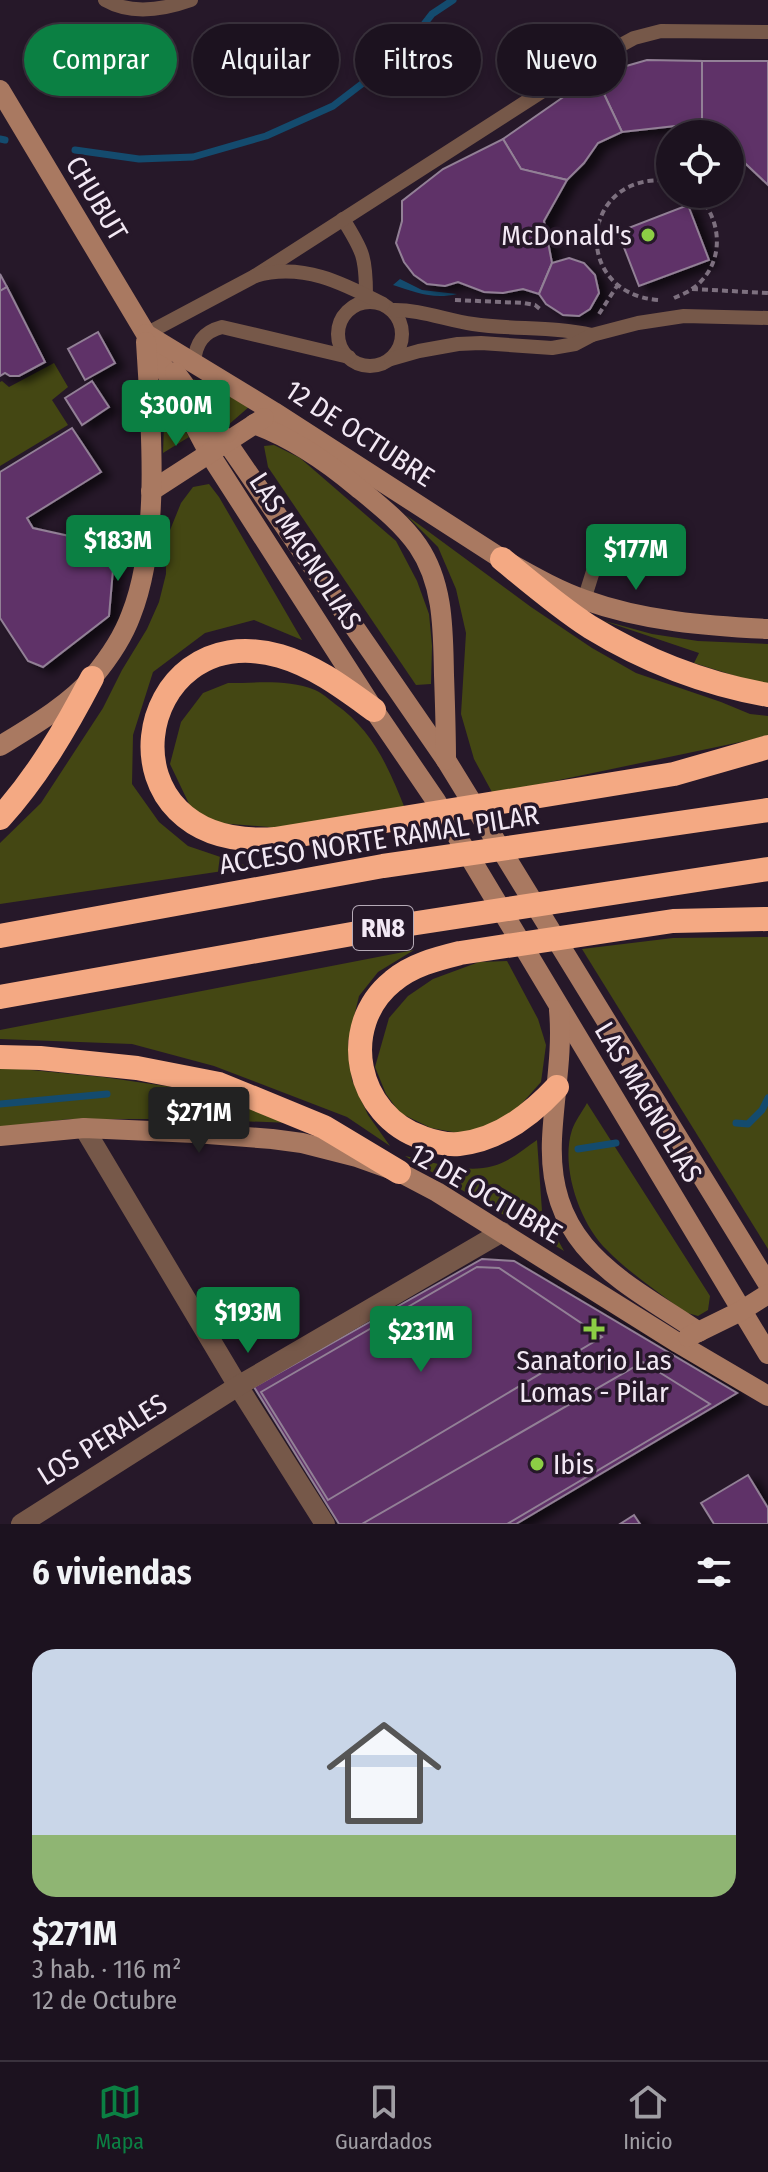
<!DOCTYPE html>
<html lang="es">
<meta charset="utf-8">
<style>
:root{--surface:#1c121f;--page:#251b28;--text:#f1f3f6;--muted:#a09ea4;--line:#3a323d;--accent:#0b8043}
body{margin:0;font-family:"Fira Sans Condensed",sans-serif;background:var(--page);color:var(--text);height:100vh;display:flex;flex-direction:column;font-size:30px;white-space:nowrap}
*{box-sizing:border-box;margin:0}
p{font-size:26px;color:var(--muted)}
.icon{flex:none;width:44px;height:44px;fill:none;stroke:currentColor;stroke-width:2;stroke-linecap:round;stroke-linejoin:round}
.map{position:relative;height:1524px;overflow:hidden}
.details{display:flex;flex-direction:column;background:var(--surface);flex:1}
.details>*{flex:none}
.top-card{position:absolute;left:24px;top:24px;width:720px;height:72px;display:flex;gap:16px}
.tools{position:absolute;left:656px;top:120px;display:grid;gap:16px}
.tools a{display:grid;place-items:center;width:88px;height:88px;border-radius:50%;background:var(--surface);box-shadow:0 4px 12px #0003,0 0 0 2px var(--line);font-size:40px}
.price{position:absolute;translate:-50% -68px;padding:0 18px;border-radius:8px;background:var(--accent);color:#fff;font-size:26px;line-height:52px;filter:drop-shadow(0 2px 4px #0008)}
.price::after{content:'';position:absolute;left:50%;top:48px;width:24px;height:18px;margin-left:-12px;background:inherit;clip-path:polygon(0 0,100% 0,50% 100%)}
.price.active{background:#222;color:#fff}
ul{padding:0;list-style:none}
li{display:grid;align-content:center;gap:16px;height:424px;padding:0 32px}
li+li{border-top:2px solid var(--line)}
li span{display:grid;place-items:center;height:248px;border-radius:24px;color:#555}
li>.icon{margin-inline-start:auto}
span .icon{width:144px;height:144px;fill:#fffc;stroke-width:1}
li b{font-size:34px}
h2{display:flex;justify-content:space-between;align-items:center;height:96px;padding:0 32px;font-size:34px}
.chip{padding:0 28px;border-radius:36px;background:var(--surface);box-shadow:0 4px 12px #0003,0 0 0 2px var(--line);font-size:28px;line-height:72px}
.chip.active{background:var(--accent);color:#fff}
.tab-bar{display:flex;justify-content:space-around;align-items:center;height:112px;border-top:2px solid var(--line);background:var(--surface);font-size:22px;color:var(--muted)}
.tab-bar a{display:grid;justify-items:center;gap:4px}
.tab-bar .active{color:var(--accent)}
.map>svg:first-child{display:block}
</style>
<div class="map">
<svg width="768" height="1524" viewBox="0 0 768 1524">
<defs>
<filter id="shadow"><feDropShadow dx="9" dy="5" stdDeviation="4" flood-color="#0009"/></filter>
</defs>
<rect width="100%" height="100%" fill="#261829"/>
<!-- green -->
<g fill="#444713">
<polygon points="54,363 68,387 52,400 68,425 0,466 0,382 2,381 9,387"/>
<polygon points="193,379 213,386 250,406 227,426"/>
<polygon points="165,398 189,437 163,453"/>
<polygon points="274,445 300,458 396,541 417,581 429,614 432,646 431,684 416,685 268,467 264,446"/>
<polygon points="209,484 219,497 302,640 254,620 205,633 153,672 133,735 132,784 159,822 188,846 250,867 0,904 0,843 41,803 103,708 122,670 147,629 159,602 166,574 166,540 181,503 193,487"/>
<polygon points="406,515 531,607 592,648 636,673 721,702 750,714 768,716 768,735 750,740 493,794 474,759 461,714 466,633 456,589 438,547"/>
<polygon points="601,620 652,634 698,641 768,644 768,686 694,663 699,653"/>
<path d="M 228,683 C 256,683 288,679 315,690 C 322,693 329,699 335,704 C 374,731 389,769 406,811 L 306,830 L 218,823 L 191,808 L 170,764 L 181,722 L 203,693 Z"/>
<polygon points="768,937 768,1249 582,949 673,938"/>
<polygon points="414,950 378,972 359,996 348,1042 352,1080 368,1115 390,1146 347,1117 214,1066 132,1044 0,1039 0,1030"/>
<polygon points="507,961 538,1019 546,1045 541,1082 517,1109 488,1128 458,1133 431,1128 400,1113 386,1094 375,1067 389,1018 408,996 433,979 479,962"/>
<polygon points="0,1067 103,1077 193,1090 292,1123 182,1119 70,1119 0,1127"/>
<path d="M 587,1103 L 710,1296 L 708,1310 L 698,1316 L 684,1312 C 659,1292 629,1273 607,1250 C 580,1224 560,1167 572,1130 C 575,1121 582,1112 587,1103 Z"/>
<path d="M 537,1140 L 542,1211 L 564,1251 L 405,1156 C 433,1162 465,1174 493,1166 C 509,1162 524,1149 537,1140 Z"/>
</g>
<!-- water -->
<path fill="#144b6e" d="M 400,279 L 422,290 L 457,294 C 433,300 415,292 393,285 Z"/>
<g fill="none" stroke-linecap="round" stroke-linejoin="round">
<!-- stream -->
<g stroke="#144b6e" stroke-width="7">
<polyline points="0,139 5,140"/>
<polyline points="75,150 139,159 193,157 266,136 333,106 401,54 432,14 453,0"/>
<polyline points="0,1104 107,1094"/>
<polyline points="736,1123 748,1124 762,1110 768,1098"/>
<polyline points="578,1149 616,1143"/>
</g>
</g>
<!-- building -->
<g fill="#5f3268" stroke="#928096" stroke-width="2" filter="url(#shadow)">
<polygon points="647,60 702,61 702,123 622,132 595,75"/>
<polygon points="702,61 768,61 768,185 730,149 730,134 714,134 702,123"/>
<polygon points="595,75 622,132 598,143 584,163 567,180 521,169 503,139"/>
<polygon points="503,139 521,169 567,180 544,221 552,263 539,294 523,289 503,293 484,292 458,282 445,286 427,284 414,275 404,262 396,243 402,221 402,201 443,169"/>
<polygon points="688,205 709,260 639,286 618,232"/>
<polygon points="569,258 584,263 595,275 599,293 590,309 579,316 563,315 546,304 539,294 552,263"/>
<polygon points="0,274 7,287 0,291"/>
<polygon points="7,287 45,362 19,376 10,376 5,373 0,376 0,291"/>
<polygon points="98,332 115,363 85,380 68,349"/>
<polygon points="92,381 109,407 82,425 65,398"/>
<polygon points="72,428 101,472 27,518 33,528 115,546 109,616 43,667 28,661 0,618 0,472"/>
<polygon points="482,1259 514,1261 737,1393 516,1524 339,1524 254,1387"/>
<polygon points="477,1267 499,1268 602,1337 328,1500 261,1392"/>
<polygon points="643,1362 710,1404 507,1524 362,1524"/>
<polygon points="748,1475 768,1508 768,1524 714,1524 701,1503"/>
<polygon points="634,1515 640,1524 620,1524"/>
</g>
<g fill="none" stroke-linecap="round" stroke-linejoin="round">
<!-- path -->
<g stroke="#7d707f" stroke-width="4" stroke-dasharray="6 4" stroke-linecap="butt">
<polyline points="692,289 768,293"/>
<path d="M 674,298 C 680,295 687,293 692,289 C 725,266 724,220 696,194"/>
<polyline points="455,300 524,303 535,305 540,309"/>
<path d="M 658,300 C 569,293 580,170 670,181"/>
<polyline points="599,314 617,286"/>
</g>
<!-- lane -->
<g stroke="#765849" stroke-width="14">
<path d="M 105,0 C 131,15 163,10 191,0"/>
<path d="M 343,219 C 363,251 366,257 366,295"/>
<polyline points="255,276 577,69 634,38 661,31 768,32"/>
<circle cx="370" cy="334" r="32"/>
<path d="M 392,310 C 419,309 446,320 473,324 C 513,330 553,326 592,335"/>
<path d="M 146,334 L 255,276 C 302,262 343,283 383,304"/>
<polyline points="391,359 419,351 458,344 481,343 552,348 575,344 592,335 638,323 684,316 768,318"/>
<path d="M 194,362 C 196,343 203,332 222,327 L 349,357"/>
<polyline points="584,600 600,549"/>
</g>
<!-- street -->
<g stroke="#765849" stroke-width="20">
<polyline points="84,1128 238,1386 325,1524"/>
<polyline points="21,1524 238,1386 502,1232"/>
</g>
<!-- secondary -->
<g stroke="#a97961" stroke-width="20">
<polyline points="0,90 146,334 209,453 374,710 436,801 768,1354"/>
<path d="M 146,334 L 274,412 L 502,559 C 529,574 556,590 585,600 C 643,621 707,626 768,629"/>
<polyline points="175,372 226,441 446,760 768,1284"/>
<path d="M 254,424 C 293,438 326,461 357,487 C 379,505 402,523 418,546 C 444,584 443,631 444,675 C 445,704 446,732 446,760"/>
<polyline points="151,491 264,418"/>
<path d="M 0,746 C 31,727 69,705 93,677 C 108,659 123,637 131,615 C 161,540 151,423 146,342"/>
<path d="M 559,1010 C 563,1053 554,1095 552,1139 C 547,1248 620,1279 699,1332"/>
<polyline points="0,1136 84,1128 195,1133 272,1139 302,1143 357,1157 399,1172 437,1192 678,1343 768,1396"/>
<polyline points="688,1337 741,1311 768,1294"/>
</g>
<!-- highway -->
<g stroke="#f4a983" stroke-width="24">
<path d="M 502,559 C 530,582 559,607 590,627 C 644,660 706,684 768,695"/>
<path d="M 374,710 C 345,689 315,666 280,656 C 130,614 93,852 275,839 L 674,774 L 768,747"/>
<path d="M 0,818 C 38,776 66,728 92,678"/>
<polyline points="0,936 383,866 768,810"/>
<polyline points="0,997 391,927 768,869"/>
<polyline points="0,1057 40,1058 137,1068 219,1084 324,1127 399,1172"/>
<path d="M 557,1087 C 531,1115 499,1140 459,1144 C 447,1145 434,1142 423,1138 C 356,1116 337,1026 393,981 C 412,965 436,959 460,953 L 673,921 L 768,919"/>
</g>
</g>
<!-- markers -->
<g fill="#8cce45" stroke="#261829" stroke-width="3">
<circle cx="648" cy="235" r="8"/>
<path d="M590 1317h8v8h8v8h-8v8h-8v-8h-8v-8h8z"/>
<circle cx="537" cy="1464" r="8"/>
</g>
<g text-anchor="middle" stroke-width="7" stroke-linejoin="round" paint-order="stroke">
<!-- shield labels -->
<rect fill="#261829" stroke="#b5aab7" stroke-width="2" x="353" y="906" width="60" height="44" rx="6"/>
<g font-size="26" font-weight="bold" fill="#f2e8f4">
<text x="383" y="937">RN8</text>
</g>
<!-- street labels -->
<g font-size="28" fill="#f2e8f4" stroke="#261829">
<text transform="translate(97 198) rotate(59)" y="10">CHUBUT</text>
<text transform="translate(360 433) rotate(33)" y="10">12 DE OCTUBRE</text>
<text transform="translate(306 551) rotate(57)" y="10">LAS MAGNOLIAS</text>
<text transform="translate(379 839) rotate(-9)" y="10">ACCESO NORTE RAMAL PILAR</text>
<text transform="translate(649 1102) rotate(59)" y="10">LAS MAGNOLIAS</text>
<text transform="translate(486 1193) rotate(30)" y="10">12 DE OCTUBRE</text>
<text transform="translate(102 1439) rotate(-32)" y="10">LOS PERALES</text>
</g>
<!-- poi labels -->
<g font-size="28" fill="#f2e8f4" stroke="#261829" text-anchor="end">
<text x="632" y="245">McDonald's</text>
<text x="594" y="1370" text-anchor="middle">Sanatorio Las<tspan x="594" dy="32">Lomas - Pilar</tspan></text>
<text x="553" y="1474" text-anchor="start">Ibis</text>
</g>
</g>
</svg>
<div class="tools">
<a><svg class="icon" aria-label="locate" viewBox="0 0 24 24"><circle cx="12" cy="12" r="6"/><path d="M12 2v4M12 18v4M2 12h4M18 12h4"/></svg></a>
</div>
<b class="price" style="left:176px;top:448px">$300M</b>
<b class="price" style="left:118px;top:583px">$183M</b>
<b class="price" style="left:636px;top:592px">$177M</b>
<b class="price active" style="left:199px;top:1155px">$271M</b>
<b class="price" style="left:248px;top:1355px">$193M</b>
<b class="price" style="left:421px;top:1374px">$231M</b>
<div class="top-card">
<a class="chip active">Comprar</a>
<a class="chip">Alquilar</a>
<a class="chip">Filtros</a>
<a class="chip">Nuevo</a>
</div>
</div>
<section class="details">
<h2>6 viviendas<svg class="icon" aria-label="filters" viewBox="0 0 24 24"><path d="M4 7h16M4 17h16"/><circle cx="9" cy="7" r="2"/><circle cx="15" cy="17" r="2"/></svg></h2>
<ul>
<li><span style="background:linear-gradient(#c9d6e8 75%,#8fb573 0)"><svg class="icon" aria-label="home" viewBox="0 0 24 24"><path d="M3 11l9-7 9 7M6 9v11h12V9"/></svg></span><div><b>$271M</b><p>3 hab. · 116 m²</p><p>12 de Octubre</p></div></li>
</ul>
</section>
<nav class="tab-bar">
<a class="active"><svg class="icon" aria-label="map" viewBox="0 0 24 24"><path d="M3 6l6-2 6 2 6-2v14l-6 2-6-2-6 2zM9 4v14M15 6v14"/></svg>Mapa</a>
<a><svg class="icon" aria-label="saved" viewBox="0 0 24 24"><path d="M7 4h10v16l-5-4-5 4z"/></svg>Guardados</a>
<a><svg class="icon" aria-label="home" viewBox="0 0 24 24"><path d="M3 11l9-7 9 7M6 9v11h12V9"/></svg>Inicio</a>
</nav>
